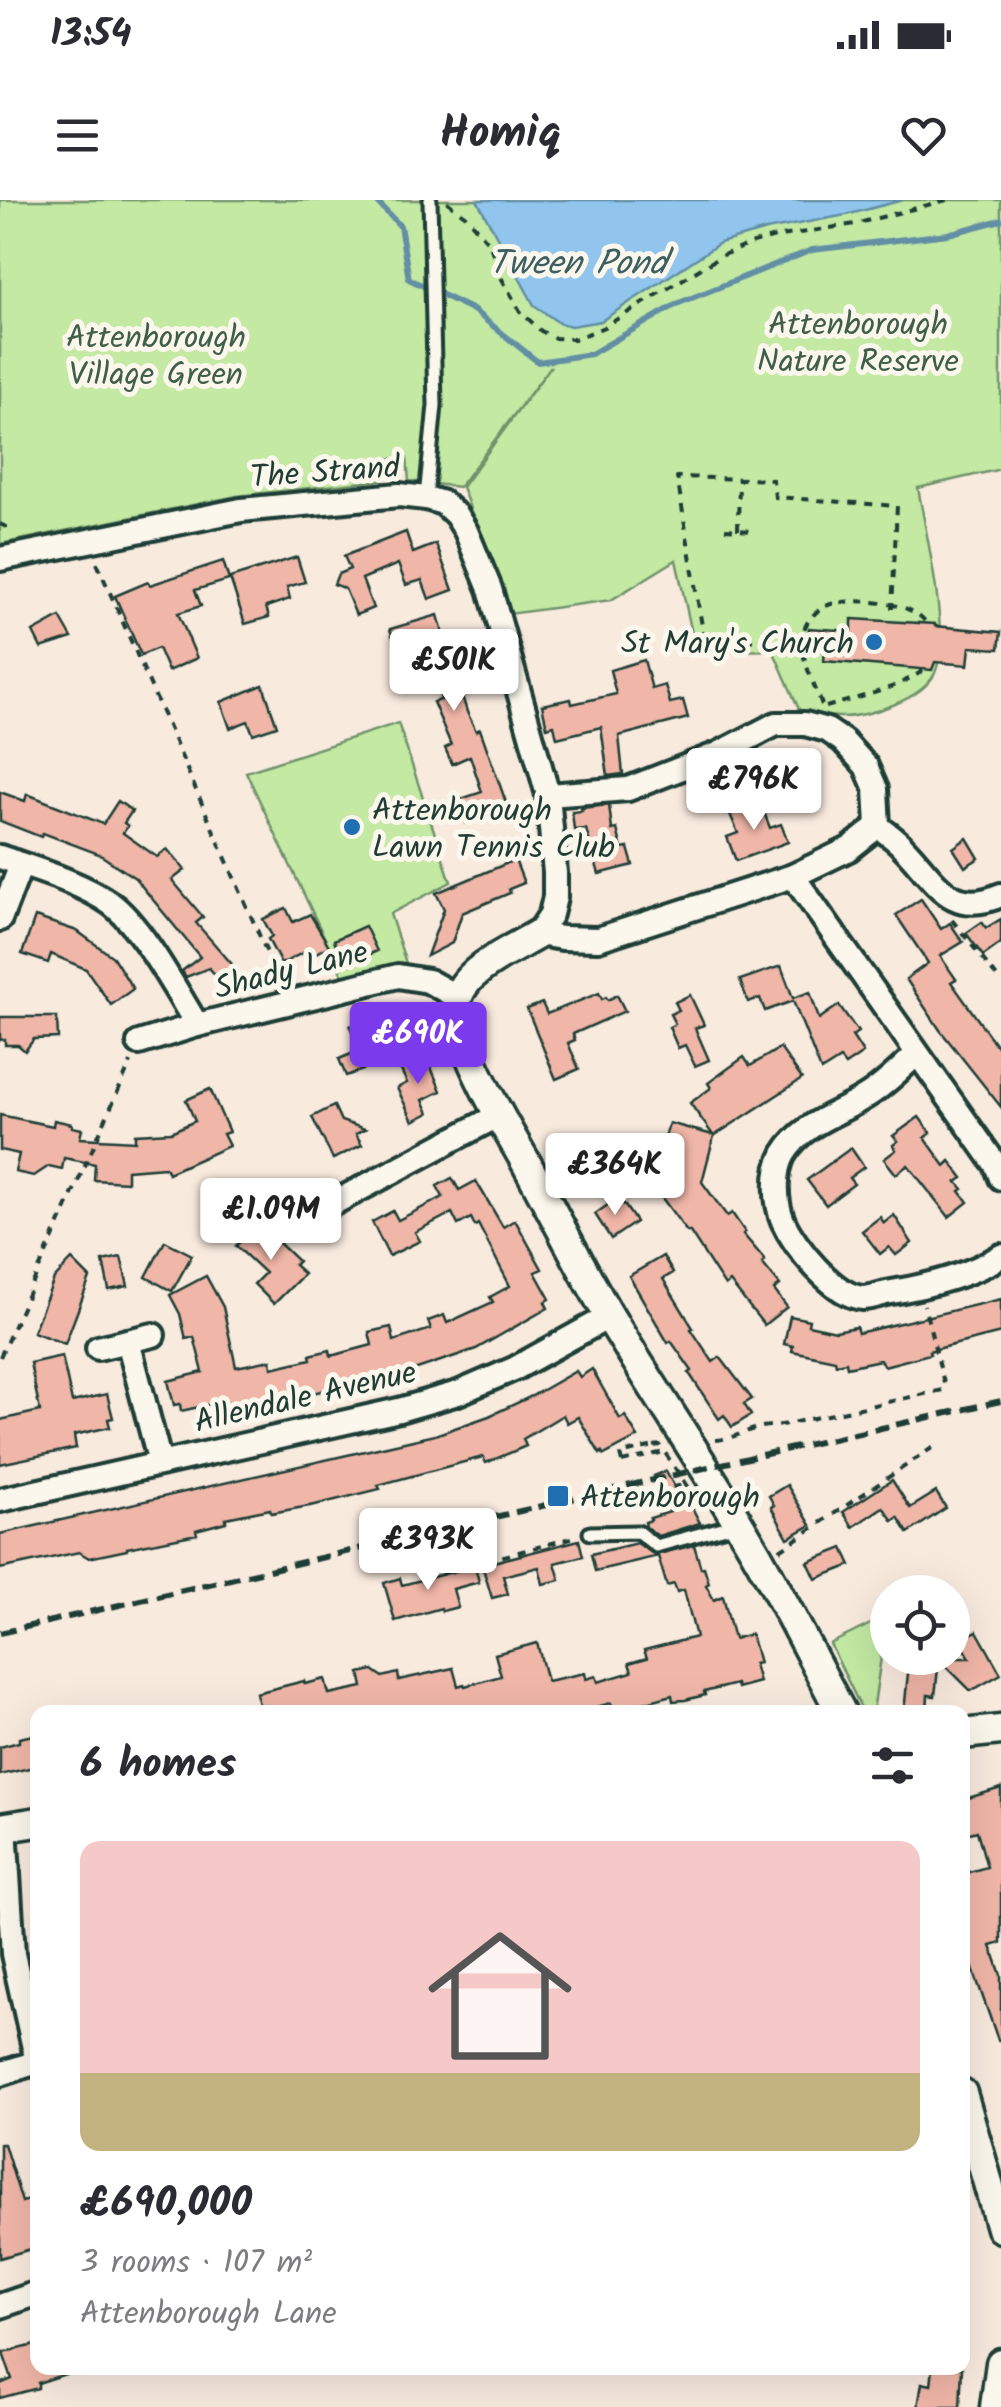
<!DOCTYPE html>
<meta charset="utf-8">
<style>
:root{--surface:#fff;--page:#f2f2f3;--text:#2b2b33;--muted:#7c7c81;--line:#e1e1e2;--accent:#7c3aed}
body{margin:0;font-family:Kalam,sans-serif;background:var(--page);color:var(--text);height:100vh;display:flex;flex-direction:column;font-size:38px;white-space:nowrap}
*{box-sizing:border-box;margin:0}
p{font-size:32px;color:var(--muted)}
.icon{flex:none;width:55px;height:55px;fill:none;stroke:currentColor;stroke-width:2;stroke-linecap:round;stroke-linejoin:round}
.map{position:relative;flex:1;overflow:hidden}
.details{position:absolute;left:30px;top:1505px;width:940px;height:670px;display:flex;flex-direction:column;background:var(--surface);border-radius:20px;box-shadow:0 10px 40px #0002}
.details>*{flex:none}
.fabs{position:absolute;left:870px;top:1375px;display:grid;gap:20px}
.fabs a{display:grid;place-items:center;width:100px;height:100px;border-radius:50%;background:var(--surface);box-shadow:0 10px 40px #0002;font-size:50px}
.price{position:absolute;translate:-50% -85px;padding:0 22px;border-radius:10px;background:#fff;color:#222;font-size:32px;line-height:65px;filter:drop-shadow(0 2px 5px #0008)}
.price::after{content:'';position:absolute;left:50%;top:60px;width:30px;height:22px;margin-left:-15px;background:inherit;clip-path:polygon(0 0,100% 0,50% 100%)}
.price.on{background:var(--accent);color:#fff}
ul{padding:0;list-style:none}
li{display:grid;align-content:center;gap:20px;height:530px;padding:0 50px}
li+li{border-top:2px solid var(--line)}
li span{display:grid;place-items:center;height:310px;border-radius:20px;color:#555}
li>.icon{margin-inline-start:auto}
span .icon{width:180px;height:180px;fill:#fffc;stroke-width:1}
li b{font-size:42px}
h2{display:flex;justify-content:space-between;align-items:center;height:120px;padding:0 50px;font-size:42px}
.status{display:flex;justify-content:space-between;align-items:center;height:70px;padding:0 50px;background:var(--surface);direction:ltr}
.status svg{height:28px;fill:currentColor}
header{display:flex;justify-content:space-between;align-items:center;height:130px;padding:0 50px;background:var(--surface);font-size:45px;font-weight:800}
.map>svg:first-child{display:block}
</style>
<div class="status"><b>13:54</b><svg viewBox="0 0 49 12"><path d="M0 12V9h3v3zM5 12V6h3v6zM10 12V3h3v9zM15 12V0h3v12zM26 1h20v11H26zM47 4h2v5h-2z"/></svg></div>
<header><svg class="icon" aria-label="menu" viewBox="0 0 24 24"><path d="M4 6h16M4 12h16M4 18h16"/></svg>Homiq<svg class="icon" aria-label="heart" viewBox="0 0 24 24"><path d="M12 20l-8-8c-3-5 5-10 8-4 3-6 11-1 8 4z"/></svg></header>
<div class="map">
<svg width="1001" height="2207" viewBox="0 0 1001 2207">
<rect width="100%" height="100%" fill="#f9eade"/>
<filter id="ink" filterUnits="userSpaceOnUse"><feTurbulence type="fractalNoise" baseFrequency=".01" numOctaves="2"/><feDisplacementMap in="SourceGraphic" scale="20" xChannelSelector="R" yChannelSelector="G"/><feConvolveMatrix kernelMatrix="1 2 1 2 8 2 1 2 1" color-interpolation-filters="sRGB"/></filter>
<g filter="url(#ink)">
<!-- green -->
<g fill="#c3e9a3" stroke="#71936c" stroke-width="2.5">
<path d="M 0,0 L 1001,0 L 1001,269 L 918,288 C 925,328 951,439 935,473 C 923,499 868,517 840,517 C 828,517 814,514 801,514 L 773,450 L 696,452 L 676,360 L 611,400 L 509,414 L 462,287 L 551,166 L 459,287 L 409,281 L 407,258 L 382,259 L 383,280 L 237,296 L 0,344 Z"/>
<polygon points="398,523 451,682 390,714 406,763 344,779 246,572"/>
<polygon points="887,1416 873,1512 863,1512 830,1444"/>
</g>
<!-- water -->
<polygon fill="#91c5ee" stroke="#638fa4" stroke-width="2.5" points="477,0 903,0 846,15 766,30 720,43 601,121 571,126 559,123 534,105"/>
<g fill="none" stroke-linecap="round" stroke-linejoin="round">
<!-- stream -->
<polyline stroke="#638fa4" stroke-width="6" points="375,0 400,26 409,79 473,110 538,162 591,154 679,103 812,50 948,34 1001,20"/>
</g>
<!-- building -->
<g fill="#f0b6a8" stroke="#1f3d34" stroke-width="2.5">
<polygon points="406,332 413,353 436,344 453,390 429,399 422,380 406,385 398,364 362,379 373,408 356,415 345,389 334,384 338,374 350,369 344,356"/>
<polygon points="297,357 305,382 287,387 290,399 266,407 269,417 245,424 230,378"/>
<polygon points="223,361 229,380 195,390 201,406 178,413 197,458 168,471 158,448 141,455 115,396 148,382 150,385"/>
<polygon points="438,415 450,458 456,456 465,488 460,489 467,512 476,531 480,529 508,608 466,623 458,600 482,592 470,556 452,564 445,548 451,545 433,502 441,500 427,452 412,456 410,448 397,451 390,429"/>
<polygon points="60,417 72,438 41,448 33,432"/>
<polygon points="852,419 935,424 935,426 1001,432 999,449 970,447 968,465 935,462 932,470 824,461 825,451 808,450 809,428 852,431"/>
<polygon points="644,460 652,489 665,485 670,503 683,500 688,518 619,536 623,574 608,576 601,527 557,538 554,525 547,527 542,505 571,499 572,504 616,494 610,470"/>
<polygon points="263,485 277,526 253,534 248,521 230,528 221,502"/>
<polygon points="728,570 733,586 710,594 704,578"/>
<polygon points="0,592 25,601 27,594 103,624 118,601 132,611 124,623 128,626 123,633 157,657 167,649 185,670 172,680 203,717 196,723 238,771 237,773 240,777 227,788 209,768 186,777 182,771 200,757 135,678 99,654 43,633 41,637 0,621"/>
<polygon points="760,602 770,628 781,624 788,642 736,661 727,637 738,633 730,614"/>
<polygon points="609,605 612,630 617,629 622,649 628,648 633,665 599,674 586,629 574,630 572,612 582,611 581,608"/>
<polygon points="967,638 979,658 965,667 953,648"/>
<polygon points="515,660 524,683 509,689 510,693 462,713 452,743 427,756 444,709 436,693"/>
<polygon points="921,699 941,729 950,723 963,742 940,756 956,779 951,782 1001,852 1001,907 940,830 906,779 928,763 896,715"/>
<polygon points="286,708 293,722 310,714 329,746 312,755 310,749 281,764 268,739 272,736 263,719"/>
<polygon points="35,717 77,731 113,757 133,789 111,805 86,769 51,754 48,763 22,754"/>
<polygon points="1001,719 1001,743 983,756 966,733 982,722 986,728"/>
<polygon points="365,726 377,751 345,765 334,740"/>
<polygon points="781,766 793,798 810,792 819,819 839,805 858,832 852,836 863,853 845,865 840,859 821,871 793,801 765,811 760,798 748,802 740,780"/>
<polygon points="599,793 602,799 606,797 608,800 617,795 625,811 573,834 575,840 568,843 579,869 556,879 527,809 542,803 547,814"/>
<polygon points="690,795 704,825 695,828 709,860 695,866 685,845 678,848 669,827 675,824 670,814 679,810 675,802"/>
<polygon points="386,812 395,835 399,838 398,842 400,849 364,863 350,826"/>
<polygon points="0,817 57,817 58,838 34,839 25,851 18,845 5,845 5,839 0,840"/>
<polygon points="780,848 802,879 714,936 702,982 727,1016 732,1013 745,1032 743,1034 765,1060 762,1063 780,1085 774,1090 787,1107 764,1125 730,1082 725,1086 690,1032 687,1032 654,987 672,974 656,970 669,923 713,935 690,903 711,888 708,883 744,857 750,866"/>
<polygon points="356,852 363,870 346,876 339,859"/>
<polygon points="426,856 441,891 423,900 429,913 413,921 397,888 407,883 400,868"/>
<polygon points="210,889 229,932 223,934 229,946 168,973 165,967 127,970 127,982 94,980 95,964 64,958 62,969 49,966 34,976 15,972 19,954 0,950 0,915 53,926 54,920 72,924 72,927 82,929 80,938 135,941 135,934 171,932 195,921 186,900"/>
<polygon points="334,906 341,921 365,929 356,934 362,945 333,959 312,917"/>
<polygon points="919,917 931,933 925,938 945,966 950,961 963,978 957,982 963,989 960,991 968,1002 949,1017 908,965 896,974 884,959 896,950 893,945 898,941 893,936"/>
<polygon points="851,948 864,967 849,978 854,984 826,1005 807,980"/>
<polygon points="452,978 459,990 476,981 503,1027 515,1020 542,1069 535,1072 550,1099 545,1102 548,1108 476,1149 414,1170 229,1212 226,1201 181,1211 180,1204 174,1205 168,1181 203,1172 194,1137 186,1139 180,1114 170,1095 206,1076 223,1107 236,1167 271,1160 272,1168 311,1159 310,1155 330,1150 331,1156 372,1145 369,1132 391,1127 394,1141 431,1129 428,1121 444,1115 447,1123 493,1102 490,1097 510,1086 478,1024 475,1026 471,1018 458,1025 452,1013 415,1032 420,1041 389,1056 372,1022 393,1011 398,1020 443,997 437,986"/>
<polygon points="619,997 636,1022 611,1039 595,1014"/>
<polygon points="894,1015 912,1043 896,1055 889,1047 880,1054 862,1031 880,1017 884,1023"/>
<polygon points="258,1023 298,1061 294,1065 304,1074 274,1104 254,1084 265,1073 236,1046"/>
<polygon points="165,1041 192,1055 172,1091 146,1077"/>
<polygon points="663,1056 673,1073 663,1079 693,1128 691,1129 713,1162 720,1157 752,1199 744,1204 751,1215 732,1227 724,1215 719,1219 689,1173 692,1171 671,1141 668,1143 629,1076"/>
<polygon points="121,1057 128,1086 109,1090 103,1061"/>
<polygon points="72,1060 90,1078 65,1144 33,1132 54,1079"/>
<polygon points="1001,1099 1001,1133 929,1151 930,1154 884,1166 880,1160 847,1167 846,1162 836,1164 835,1160 792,1151 793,1146 784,1144 790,1116 809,1120 808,1125 836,1131 856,1127 858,1133"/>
<polygon points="62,1156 72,1202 107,1194 113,1218 108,1219 110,1227 74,1235 76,1248 0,1264 0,1220 40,1211 30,1163"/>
<polygon points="592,1169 620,1219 625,1216 638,1237 604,1255 602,1252 600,1254 578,1217 567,1223 563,1215 523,1239 526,1246 486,1263 483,1257 378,1285 380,1289 315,1305 271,1313 270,1309 226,1318 226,1322 196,1330 197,1334 127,1348 127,1350 89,1358 79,1352 0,1369 0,1334 435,1235 489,1216 532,1196 576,1171 580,1177"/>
<polygon points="666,1271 681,1299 686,1296 700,1323 658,1336 646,1327 645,1322 651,1320 650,1318 670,1312 654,1276"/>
<polygon points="892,1280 910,1308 936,1292 946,1308 908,1333 898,1317 893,1321 883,1307 853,1327 843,1312"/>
<polygon points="787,1285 811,1325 788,1338 771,1307 774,1305 769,1296"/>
<polygon points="579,1340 583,1356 555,1363 560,1380 543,1384 539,1367 503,1376 508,1394 492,1398 482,1365"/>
<polygon points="637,1343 655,1355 694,1345 701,1368 704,1367 709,1383 706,1385 714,1400 723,1396 734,1439 751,1434 759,1463 754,1464 759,1482 737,1488 736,1484 704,1492 705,1495 685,1500 673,1501 672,1495 614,1511 611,1503 578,1512 261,1512 256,1493 304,1481 305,1484 325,1479 329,1494 363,1487 360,1473 373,1470 383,1477 398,1473 399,1480 453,1468 458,1486 464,1484 465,1486 501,1476 495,1454 537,1443 547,1481 585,1473 586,1479 596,1476 598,1482 632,1472 629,1463 647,1458 644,1450 696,1437 684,1390 677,1392 674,1384 667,1386 658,1356 595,1371 591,1354"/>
<polygon points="843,1348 851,1365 816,1379 808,1362"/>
<polygon points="475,1366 479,1382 453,1389 458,1407 442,1411 441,1408 395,1421 384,1383 400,1378 402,1385"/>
<polygon points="977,1431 1001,1474 971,1491 939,1459 935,1496 928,1495 927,1512 904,1512 909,1463 913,1464 914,1458 970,1458 960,1440"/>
<polygon points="38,1534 38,1566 0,1575 0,1547 19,1542 19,1538"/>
<polygon points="1001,1588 1001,1743 991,1746 1001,1775 1001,1840 998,1840 962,1738 962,1674 987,1667 977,1631 962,1635 962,1600"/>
<polygon points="0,1944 4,1944 22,2002 33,1999 38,2014 38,2047 0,2058"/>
<polygon points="38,2144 38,2168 74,2168 75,2171 38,2183 38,2188 0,2198 0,2184 12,2179 3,2153"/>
<polygon points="933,2168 962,2168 960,2207 918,2207 922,2183 931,2185"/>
</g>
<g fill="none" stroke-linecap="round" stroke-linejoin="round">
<!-- service casing -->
<g stroke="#1f3d34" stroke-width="19">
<g id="service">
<polyline points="426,298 435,205 430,0"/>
<polyline points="590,1333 638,1332 656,1346 737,1324"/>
</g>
</g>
<!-- minor casing -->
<g stroke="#1f3d34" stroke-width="30">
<g id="minor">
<polyline points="0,359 241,310 399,295 426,298 443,303 456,315 466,331 490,389 548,595 555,673 555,697 551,714 538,734 562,738 598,739 793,676 849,649 878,626"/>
<polyline points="548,595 628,589 718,554 776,524 805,524 827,530 843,541 866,566 876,589 878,626"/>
<path d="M 878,626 C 886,633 896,639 903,647 C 935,679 949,718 1001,695"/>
<path d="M 0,657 C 34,669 80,682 110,703 C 141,725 176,791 197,825"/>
<polyline points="793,676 996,965 1001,978"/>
<polyline points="0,719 21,665"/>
<polyline points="139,843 197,825 398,776 428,781 457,797"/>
<path d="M 917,854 C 902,867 887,883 870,894 C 841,914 804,921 784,954 C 774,972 775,1002 783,1021 C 794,1046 834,1096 863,1098 C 870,1098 879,1095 886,1093 C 924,1087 967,1077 1001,1056"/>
<polyline points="302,1020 499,915"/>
<polyline points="128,1141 160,1263"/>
<polyline points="98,1148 153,1135"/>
<polyline points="0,1300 399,1210 458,1193 516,1168 610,1116"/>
<polyline points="5,1627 13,1754 38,1866"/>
<polyline points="0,1874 37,1862"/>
<polyline points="0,2106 38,2093"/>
</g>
</g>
<!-- tertiary casing -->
<g stroke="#1f3d34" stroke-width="35">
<g id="tertiary">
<path d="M 538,734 C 514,749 464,769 457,800 C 450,833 506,928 524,959 C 553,1012 580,1067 611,1119 C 661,1202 716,1281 763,1365 C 790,1413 815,1463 841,1512"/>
<polyline points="962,1534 1001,1530"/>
<polyline points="0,1628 38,1622"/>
<polyline points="962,1893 1001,2028"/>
<polyline points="995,2207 1001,2163"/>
</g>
</g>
<!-- path -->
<g stroke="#1f3d34" stroke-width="4" stroke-dasharray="8 8" stroke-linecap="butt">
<polyline points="447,2 466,16 489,43 502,79 520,111 541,131 555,138 575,139 604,127 723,55 750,44 775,37 855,24 947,0"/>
<polyline points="0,324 6,327 8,334"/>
<polyline points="725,329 751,331"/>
<polyline points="738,330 739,279"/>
<polyline points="97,363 281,785"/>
<polyline points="801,443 704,438 677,277 773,280 775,297 897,306 892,409"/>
<path d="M 822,505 C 816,489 799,454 802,438 C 804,422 816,409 831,404 C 853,398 914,401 926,423"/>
<path d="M 826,507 C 859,497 895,490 924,470"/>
<polyline points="952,720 1001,782"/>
<polyline points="0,1157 131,862"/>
<path d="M 716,1240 C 740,1238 751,1225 777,1226 L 943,1190 L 945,1187 L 924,1105"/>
<polyline points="622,1262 668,1251"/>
<polyline points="622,1262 620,1254 654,1246"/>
<polyline points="626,1299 686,1284"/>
<polyline points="780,1350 938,1244"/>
<polyline points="425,1377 575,1337"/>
</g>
<!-- service -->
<use href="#service" stroke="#fbf7ec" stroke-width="11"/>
<!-- minor -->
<use href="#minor" stroke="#fbf7ec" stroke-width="22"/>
<!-- tertiary -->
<use href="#tertiary" stroke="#fbf7ec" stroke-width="28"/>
<!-- rail -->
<polyline stroke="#1f3d34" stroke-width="6" stroke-dasharray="15 8" stroke-linecap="butt" points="0,1433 704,1268 1001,1201"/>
<!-- path-bridge -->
<polyline stroke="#1f3d34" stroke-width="4" stroke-dasharray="8 8" stroke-linecap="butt" points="654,1246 660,1245 692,1294"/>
</g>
</g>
<!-- markers -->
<g fill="#1f6fb2" stroke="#fbf7ec" stroke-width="4">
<circle cx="874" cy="442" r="10"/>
<circle cx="352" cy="627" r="10"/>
<rect x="546" y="1284" width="24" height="24" rx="5"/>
</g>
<g text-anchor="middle" stroke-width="10" stroke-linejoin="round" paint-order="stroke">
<!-- park labels -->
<g font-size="32" fill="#405f4a" stroke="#fbf7ec">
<text x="858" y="134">Attenborough<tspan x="858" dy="37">Nature Reserve</tspan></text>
<text x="156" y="147">Attenborough<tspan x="156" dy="37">Village Green</tspan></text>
</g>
<!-- street labels -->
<g font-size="32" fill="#1f3d34" stroke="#fbf7ec">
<text transform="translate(325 271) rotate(-4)" y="11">The Strand</text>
<text transform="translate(291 769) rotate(-14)" y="11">Shady Lane</text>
<text transform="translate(305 1196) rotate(-13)" y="11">Allendale Avenue</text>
</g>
<!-- poi labels -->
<g font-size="32" fill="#1f3d34" stroke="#fbf7ec" text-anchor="start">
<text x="854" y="453" text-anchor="end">St Mary's Church</text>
<text x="372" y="620">Attenborough<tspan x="372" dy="37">Lawn Tennis Club</tspan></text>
<text x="580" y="1307">Attenborough</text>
</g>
<!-- water labels -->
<g font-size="35" font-style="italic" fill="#3c5f62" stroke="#fbf7ec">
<text x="578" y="74">Tween Pond</text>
</g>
</g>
</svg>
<div class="fabs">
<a><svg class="icon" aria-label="locate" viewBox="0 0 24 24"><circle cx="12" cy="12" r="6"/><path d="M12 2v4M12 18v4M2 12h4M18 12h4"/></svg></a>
</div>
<b class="price" style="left:454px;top:514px">£501K</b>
<b class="price" style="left:754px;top:633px">£796K</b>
<b class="price on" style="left:418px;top:887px">£690K</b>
<b class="price" style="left:615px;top:1018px">£364K</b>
<b class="price" style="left:271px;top:1063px">£1.09M</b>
<b class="price" style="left:428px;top:1393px">£393K</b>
<section class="details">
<h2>6 homes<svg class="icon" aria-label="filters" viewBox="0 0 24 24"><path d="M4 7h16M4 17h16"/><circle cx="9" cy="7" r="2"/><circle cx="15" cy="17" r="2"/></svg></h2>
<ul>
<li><span style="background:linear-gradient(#f6c9c9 75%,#c2b280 0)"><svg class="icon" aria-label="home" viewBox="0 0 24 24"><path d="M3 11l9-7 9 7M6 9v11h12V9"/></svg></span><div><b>£690,000</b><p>3 rooms · 107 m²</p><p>Attenborough Lane</p></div></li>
</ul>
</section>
</div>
